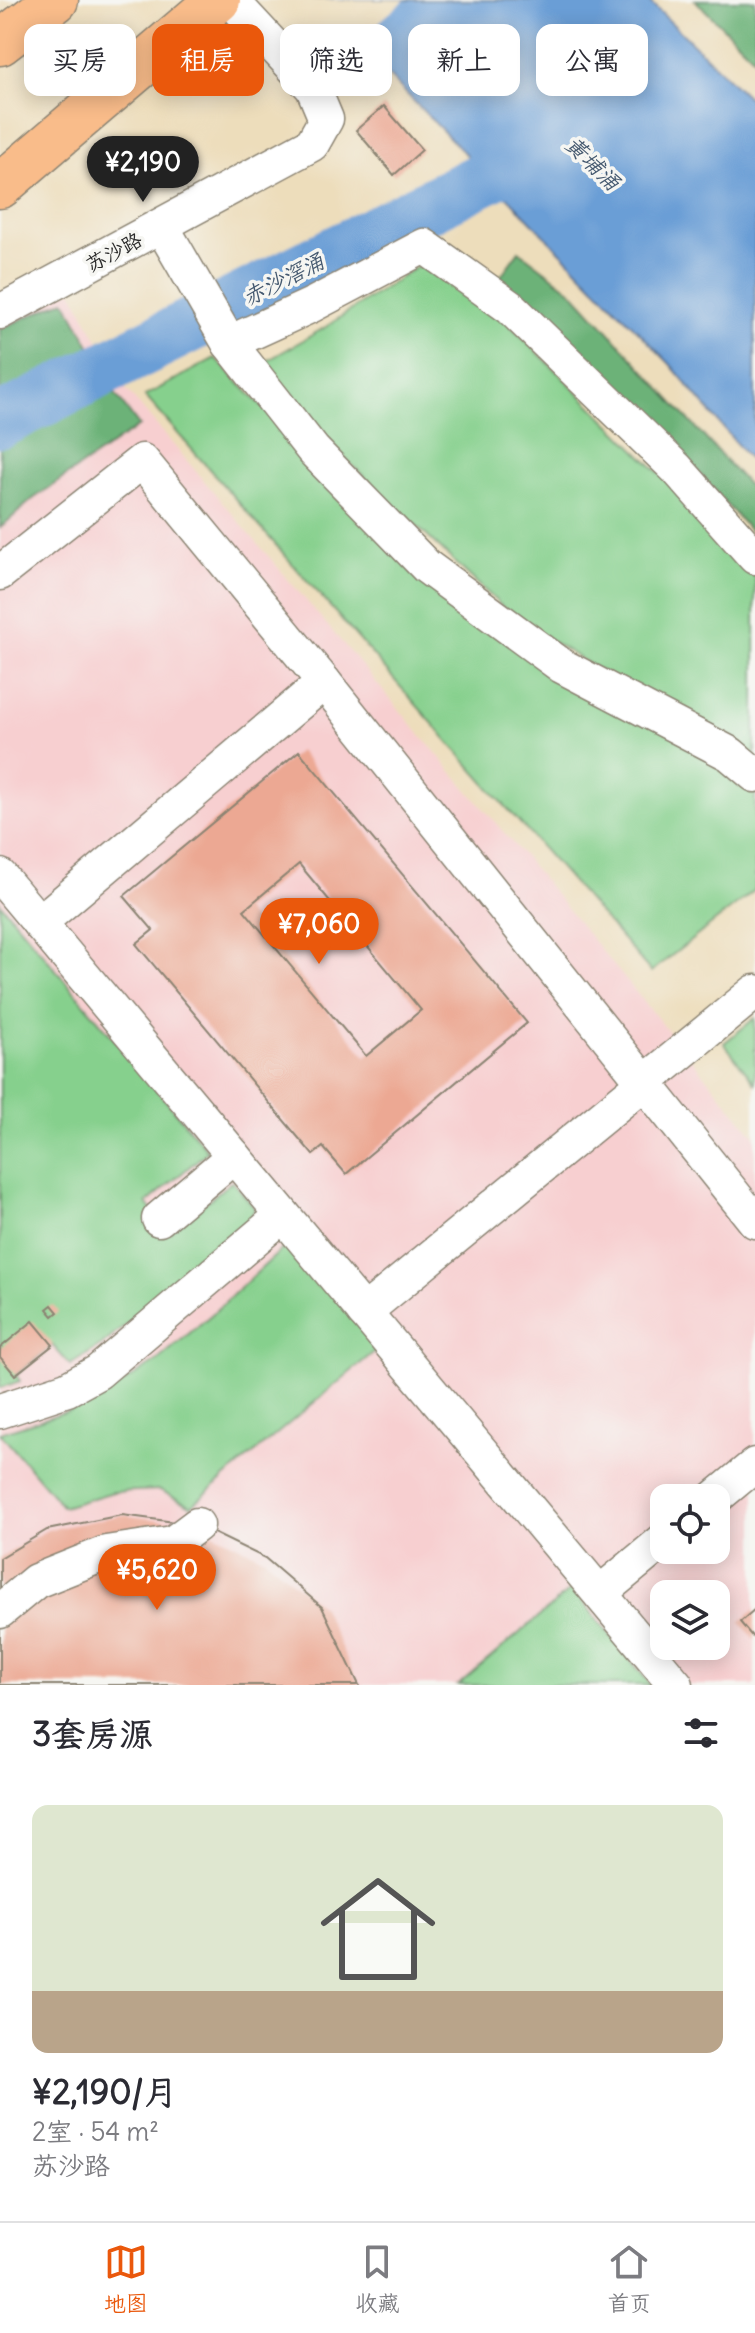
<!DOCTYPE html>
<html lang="zh">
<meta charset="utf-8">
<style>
:root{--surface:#fff;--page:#f7f7f7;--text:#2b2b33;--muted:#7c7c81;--line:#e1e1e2;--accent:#ea580c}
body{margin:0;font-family:Delius,"LXGW WenKai TC",sans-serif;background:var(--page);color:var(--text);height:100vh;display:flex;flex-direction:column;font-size:30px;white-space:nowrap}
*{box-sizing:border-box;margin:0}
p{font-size:26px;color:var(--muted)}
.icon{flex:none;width:44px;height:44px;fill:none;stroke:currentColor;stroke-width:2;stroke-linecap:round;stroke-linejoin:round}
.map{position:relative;height:1685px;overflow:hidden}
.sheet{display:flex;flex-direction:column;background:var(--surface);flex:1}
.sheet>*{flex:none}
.hud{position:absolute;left:24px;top:24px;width:708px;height:72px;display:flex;gap:16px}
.controls{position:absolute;left:650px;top:1484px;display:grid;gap:16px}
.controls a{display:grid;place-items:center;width:80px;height:80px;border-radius:16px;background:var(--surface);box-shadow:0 4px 20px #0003;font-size:40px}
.price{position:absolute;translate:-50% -68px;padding:0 18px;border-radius:28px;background:var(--accent);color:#fff;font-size:26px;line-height:52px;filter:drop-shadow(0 2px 4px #0008)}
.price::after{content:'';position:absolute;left:50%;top:48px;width:24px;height:18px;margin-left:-12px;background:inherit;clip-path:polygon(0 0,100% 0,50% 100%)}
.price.active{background:#222;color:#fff}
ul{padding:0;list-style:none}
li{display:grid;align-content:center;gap:16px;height:424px;padding:0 32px}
li span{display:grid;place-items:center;height:248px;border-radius:16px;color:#555}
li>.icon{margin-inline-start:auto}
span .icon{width:144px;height:144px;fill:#fffc;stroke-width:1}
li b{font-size:34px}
h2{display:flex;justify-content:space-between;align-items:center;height:96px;padding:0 32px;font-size:34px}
.pill{padding:0 28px;border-radius:16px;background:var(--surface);box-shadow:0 4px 20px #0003;font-size:28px;line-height:72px}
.pill.active{background:var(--accent);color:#fff}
.menu{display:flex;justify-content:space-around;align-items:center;height:112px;border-top:2px solid var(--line);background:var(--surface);font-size:22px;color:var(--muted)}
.menu a{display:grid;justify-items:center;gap:4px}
.menu .active{color:var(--accent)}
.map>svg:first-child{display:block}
</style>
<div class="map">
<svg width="755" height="1685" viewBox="0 0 755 1685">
<rect width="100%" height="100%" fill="#f6f6f2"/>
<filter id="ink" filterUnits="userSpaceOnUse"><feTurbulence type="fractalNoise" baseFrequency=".0125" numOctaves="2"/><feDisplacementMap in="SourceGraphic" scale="16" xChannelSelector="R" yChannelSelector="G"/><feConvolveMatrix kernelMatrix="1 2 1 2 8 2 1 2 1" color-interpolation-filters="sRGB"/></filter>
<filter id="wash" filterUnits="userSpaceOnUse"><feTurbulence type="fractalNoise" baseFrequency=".006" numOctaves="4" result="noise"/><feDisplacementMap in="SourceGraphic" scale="32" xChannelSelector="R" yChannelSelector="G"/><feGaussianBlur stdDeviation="1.8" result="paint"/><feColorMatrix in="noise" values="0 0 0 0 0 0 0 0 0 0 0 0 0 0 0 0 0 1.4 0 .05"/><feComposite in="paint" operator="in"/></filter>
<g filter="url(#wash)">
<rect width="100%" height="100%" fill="#edddbb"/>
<!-- built -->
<path fill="#f7cfd0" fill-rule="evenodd" d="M 72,290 L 119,381 L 501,829 L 755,1136 L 755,1685 L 0,1685 L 0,322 ZM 664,1498 L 716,1498 L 716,1550 L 664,1550 ZM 664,1594 L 716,1594 L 716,1646 L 664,1646 Z"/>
<!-- green -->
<g fill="#86d08d" stroke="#587e5c" stroke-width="2">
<polygon points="418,266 460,288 503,318 755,568 755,766 514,618 337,451 260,365 324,328"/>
<polygon points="215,358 428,577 727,767 755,794 755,890 651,972 145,396"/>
<polygon points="0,903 208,1151 147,1203 170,1232 232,1181 255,1208 248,1223 102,1345 70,1365 52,1345 16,1375 20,1381 0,1388"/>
<polygon points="755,1018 755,1083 724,1043"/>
<polygon points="290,1242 379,1348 191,1506 160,1490 113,1492 63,1507 0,1433 93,1403 158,1360 212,1314"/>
<polygon points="572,1589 651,1685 458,1685"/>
</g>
<!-- forest -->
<g fill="#6cb278" stroke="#4c6e52" stroke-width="2">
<polygon points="695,0 755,0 755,59"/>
<polygon points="519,251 572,291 755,493 755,537 655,423 494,285"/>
<polygon points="65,300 96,356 0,406 0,329"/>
<polygon points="108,384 139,426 33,499 0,528 0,445"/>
</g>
<!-- water -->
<polygon fill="#6b9ed6" stroke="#4b6480" stroke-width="2" points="305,0 648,0 755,104 755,466 670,364 363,49"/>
<!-- pier -->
<polygon fill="#edddbb" points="301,0 405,0 352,45"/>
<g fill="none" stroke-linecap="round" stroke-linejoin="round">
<!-- river -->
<polyline stroke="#6b9ed6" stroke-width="54" points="0,421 552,144"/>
</g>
<g id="blocks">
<!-- building -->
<g fill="#eca893" fill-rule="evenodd">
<polygon points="384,106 422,150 394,175 356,130"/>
<path d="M 299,751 L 527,1023 L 346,1174 L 323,1147 L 313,1155 L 136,944 L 153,930 L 124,896 ZM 299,864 L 421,1010 L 366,1056 L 244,910 Z"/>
<polygon points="52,1305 58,1312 53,1316 47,1309"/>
<polygon points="33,1321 53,1345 15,1375 0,1357 0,1348"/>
<polygon points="122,1515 197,1525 265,1558 322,1607 359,1685 0,1685 0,1558 47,1530"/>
<polygon points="755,1609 755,1640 740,1622"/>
</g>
</g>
</g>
<g filter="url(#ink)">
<use href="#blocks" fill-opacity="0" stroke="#8c8473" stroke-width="2"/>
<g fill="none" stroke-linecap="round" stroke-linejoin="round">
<!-- minor casing -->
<g stroke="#8c8473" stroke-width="37">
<g id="minor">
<polyline points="162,227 229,343"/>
<polyline points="0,312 312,144 326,119 313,88 231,0"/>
<polyline points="755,557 677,469 511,308 424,246 312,305 229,343 313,450 427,567 562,666 730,754 755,775"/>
<polyline points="0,573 142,461 324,682 755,1221"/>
<polyline points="0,876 676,1685"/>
<polyline points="39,923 324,682"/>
<polyline points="159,1219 234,1156"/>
<polyline points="364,1312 755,992"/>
<polyline points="0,1411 67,1389 98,1372 283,1215"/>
<polyline points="715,1498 755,1465"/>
<polyline points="600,1593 664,1540"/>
<polyline points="0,1611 36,1581 106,1553 173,1543 197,1525"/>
</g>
</g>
<!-- highway casing -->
<g stroke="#8c8473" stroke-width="47">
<g id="highway">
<polyline points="0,43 56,0"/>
<polyline points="0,186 218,0"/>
</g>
</g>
<!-- minor -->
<use href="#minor" stroke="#fff" stroke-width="34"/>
<!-- highway -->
<use href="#highway" stroke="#f9bc8a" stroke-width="44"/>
</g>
</g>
<g text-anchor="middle" stroke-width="7" stroke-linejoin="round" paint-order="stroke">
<!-- street labels -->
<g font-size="20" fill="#2b2b2b" stroke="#f6f6f2">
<text transform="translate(114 252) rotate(-28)" y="7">苏沙路</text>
</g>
<!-- water labels -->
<g font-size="22" font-style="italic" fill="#45596f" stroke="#f6f6f2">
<text transform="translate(593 163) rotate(44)" y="8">黄埔涌</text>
<text transform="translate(283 279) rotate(-27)" y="8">赤沙滘涌</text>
</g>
</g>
</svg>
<div class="controls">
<a><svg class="icon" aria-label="locate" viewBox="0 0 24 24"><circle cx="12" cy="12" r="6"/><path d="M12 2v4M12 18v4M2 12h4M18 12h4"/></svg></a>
<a><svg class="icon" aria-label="layers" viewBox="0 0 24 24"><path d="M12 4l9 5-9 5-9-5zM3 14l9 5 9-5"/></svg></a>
</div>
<b class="price active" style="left:143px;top:204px">¥2,190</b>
<b class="price" style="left:319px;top:966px">¥7,060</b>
<b class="price" style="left:157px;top:1612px">¥5,620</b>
<div class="hud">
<a class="pill">买房</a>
<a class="pill active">租房</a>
<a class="pill">筛选</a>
<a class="pill">新上</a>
<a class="pill">公寓</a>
</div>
</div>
<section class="sheet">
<h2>3套房源<svg class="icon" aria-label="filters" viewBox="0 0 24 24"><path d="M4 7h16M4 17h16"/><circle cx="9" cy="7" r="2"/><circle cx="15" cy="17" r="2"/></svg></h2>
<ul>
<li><span style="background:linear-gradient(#dfe7d0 75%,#b9a48a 0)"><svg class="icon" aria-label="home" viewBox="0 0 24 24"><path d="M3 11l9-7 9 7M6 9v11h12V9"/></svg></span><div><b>¥2,190/月</b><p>2室 · 54 m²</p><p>苏沙路</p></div></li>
</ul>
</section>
<nav class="menu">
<a class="active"><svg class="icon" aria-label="map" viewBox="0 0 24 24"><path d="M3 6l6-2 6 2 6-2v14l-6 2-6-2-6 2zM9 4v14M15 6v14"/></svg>地图</a>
<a><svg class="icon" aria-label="saved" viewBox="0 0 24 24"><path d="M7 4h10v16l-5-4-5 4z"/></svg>收藏</a>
<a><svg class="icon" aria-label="home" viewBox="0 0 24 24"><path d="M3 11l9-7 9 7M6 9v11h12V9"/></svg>首页</a>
</nav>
